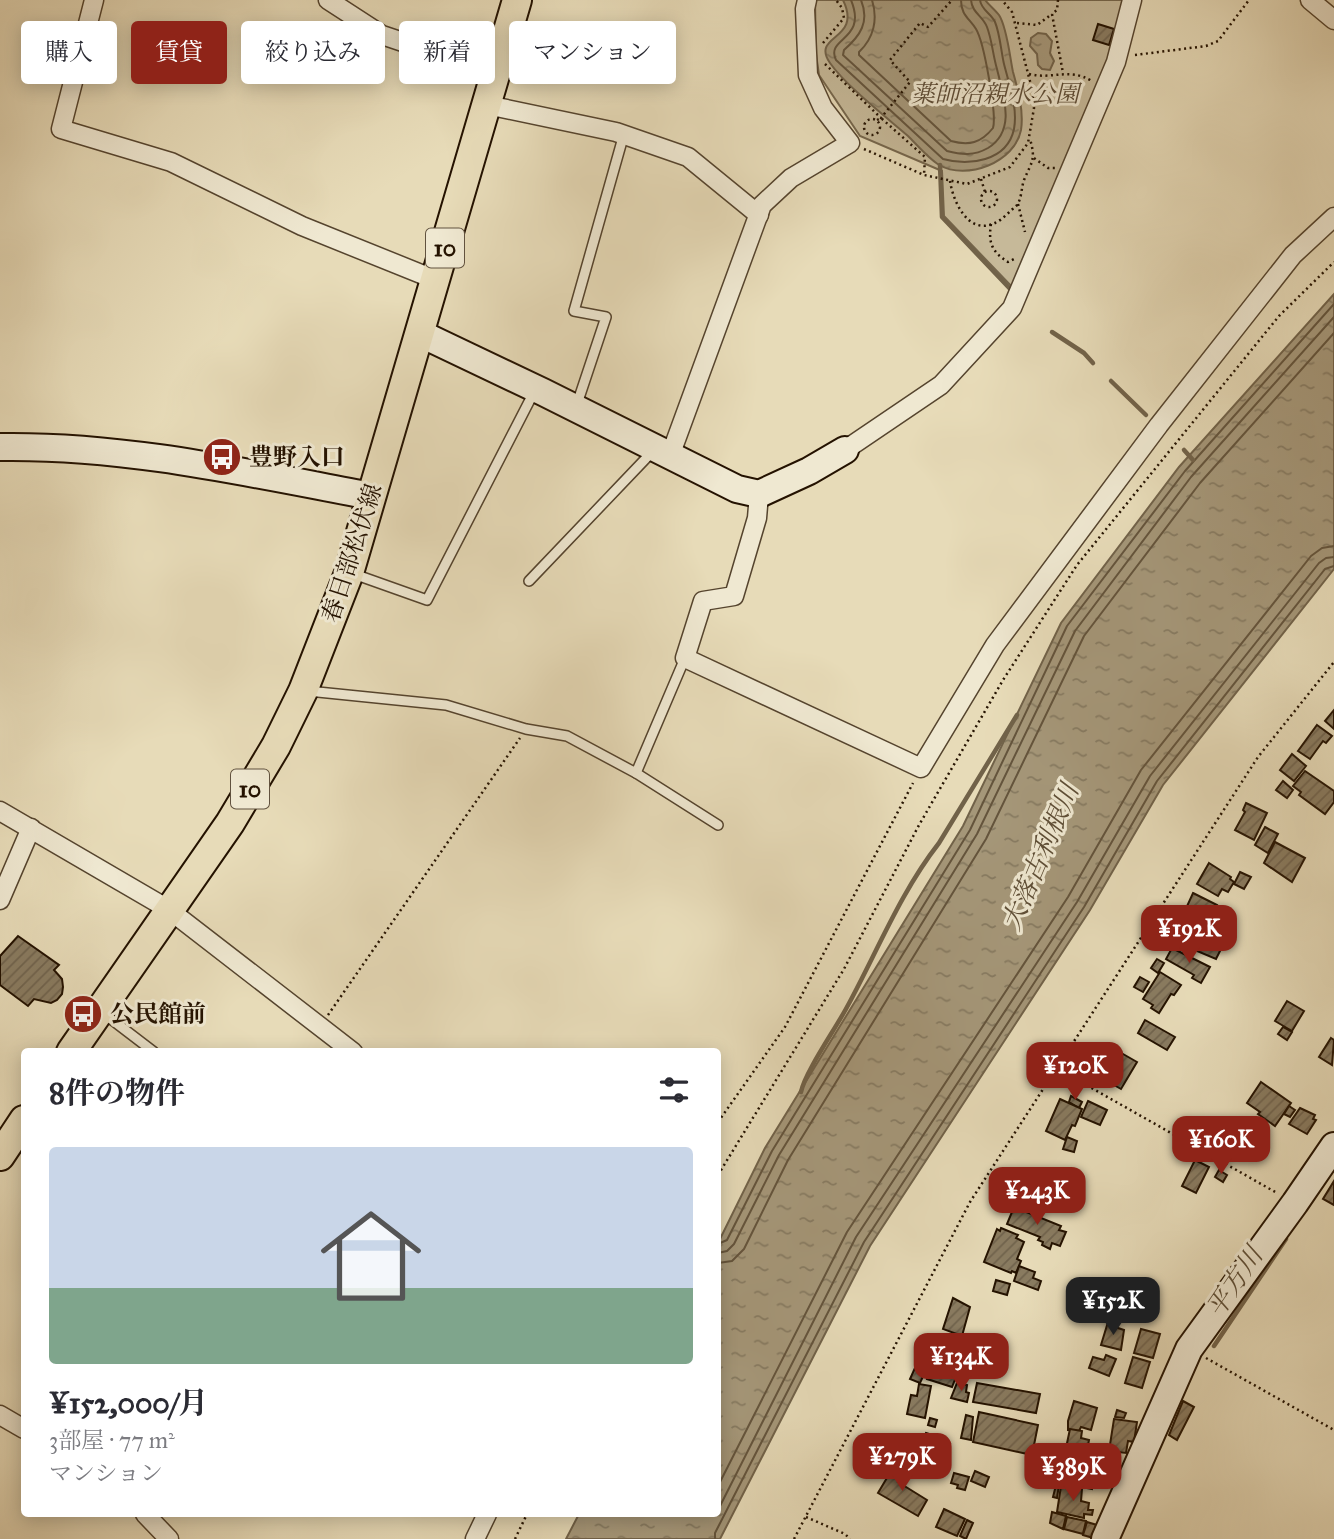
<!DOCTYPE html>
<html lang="ja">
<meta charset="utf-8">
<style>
:root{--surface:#fff;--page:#f7f7f7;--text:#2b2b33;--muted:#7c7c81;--line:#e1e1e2;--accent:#8f2418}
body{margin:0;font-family:"IM FELL Great Primer","Noto Serif JP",serif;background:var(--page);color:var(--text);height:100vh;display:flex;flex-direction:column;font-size:26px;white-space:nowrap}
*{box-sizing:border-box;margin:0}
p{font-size:23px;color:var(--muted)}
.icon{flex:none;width:38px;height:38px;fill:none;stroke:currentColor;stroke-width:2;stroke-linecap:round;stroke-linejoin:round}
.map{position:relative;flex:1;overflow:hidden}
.drawer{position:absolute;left:21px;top:1048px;width:700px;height:469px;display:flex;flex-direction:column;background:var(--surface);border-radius:7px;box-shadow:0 4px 18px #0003}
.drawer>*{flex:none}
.banner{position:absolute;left:21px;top:21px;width:700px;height:63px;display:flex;gap:14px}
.price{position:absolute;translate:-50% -60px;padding:0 16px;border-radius:14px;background:var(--accent);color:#fff;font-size:23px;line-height:46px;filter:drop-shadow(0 2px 4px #0008)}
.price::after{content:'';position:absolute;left:50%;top:42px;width:21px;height:16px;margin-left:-10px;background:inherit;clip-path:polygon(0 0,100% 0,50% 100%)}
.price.current{background:#222;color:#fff}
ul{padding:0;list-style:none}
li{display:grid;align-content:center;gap:14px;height:371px;padding:0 28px}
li+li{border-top:2px solid var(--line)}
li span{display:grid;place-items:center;height:217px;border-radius:7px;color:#555}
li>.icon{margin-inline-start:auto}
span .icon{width:126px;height:126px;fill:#fffc;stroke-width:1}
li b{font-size:30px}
h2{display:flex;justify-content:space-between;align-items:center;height:84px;padding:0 28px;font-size:30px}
.pill{padding:0 24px;border-radius:7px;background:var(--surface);box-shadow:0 4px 18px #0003;font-size:24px;line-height:63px}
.pill.current{background:var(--accent);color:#fff}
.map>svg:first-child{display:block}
</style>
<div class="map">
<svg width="1334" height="1539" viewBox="0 0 1334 1539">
<defs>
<pattern id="water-ripples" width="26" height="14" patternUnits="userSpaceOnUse" patternTransform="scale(1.75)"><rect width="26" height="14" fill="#a59779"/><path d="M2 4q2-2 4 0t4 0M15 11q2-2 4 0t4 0" fill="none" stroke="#867a61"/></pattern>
<pattern id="building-hatch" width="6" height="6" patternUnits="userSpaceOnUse" patternTransform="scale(1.75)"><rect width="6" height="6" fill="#897b60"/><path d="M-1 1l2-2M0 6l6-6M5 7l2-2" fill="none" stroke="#70634d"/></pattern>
</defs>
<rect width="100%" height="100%" fill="#e7dbb8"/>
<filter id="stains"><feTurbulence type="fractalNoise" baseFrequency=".00286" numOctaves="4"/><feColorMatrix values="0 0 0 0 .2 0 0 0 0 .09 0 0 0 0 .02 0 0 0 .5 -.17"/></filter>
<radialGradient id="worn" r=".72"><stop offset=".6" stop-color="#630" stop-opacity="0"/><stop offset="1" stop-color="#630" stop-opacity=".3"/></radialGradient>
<!-- park -->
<polygon fill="#c6b999" stroke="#75664c" stroke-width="2" points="815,0 1124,0 1111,58 1016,291 944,216 942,171 860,136 819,75 816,54"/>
<!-- water -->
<g fill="url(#water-ripples)" stroke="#716249" stroke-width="2">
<path d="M 843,0 L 985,0 C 989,5 995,10 999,15 C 1007,27 1010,58 1013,72 C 1018,90 1024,111 1021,130 C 1015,162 967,181 939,165 C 928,158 917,145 908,136 C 886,117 846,86 830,63 C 810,34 863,41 843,0 Z"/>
<polygon points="1038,33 1046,34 1052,41 1050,53 1054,61 1050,70 1042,69 1038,65 1037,54 1030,46 1031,38"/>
<polygon points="1334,294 1334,569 1163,785 1090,910 870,1246 720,1539 566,1539 579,1514 718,1514 718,1243 765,1148 963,826 1061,623 1179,467"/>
</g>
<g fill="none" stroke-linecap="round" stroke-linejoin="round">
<!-- shore -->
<g stroke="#64543c" stroke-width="2">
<path d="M 851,0 C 868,41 825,37 836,60 L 943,159 C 968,166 1007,162 1014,129 C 1018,108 1009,84 1004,64 C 1001,51 1000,34 995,22 C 991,13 981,10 980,0"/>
<path d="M 861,0 C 870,22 860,36 844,50 L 843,55 L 947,151 C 962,155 974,156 988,148 C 1017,130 1003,95 997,69 C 993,56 992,40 987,27 C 983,16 972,13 971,0"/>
<path d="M 872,0 C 878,19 874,38 859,52 L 859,55 L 951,141 C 969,146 981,143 993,128 C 997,115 984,42 976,29 C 969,18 961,15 961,0"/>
<polyline points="718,1244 727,1240 772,1151 970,830 1067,626 1185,471 1334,304"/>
<polyline points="718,1253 727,1251 734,1244 779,1155 977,834 1075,631 1191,477 1334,317"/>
<polyline points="718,1263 732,1261 744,1249 788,1160 986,839 1084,636 1200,483 1334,333"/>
<polyline points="718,1486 847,1232 1068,897 1141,770 1311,556 1322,548 1334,546"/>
<polyline points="718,1510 856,1237 1077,902 1150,776 1319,563 1326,558 1334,557"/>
<polyline points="715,1539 715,1533 864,1242 1084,907 1157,781 1325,569 1334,566"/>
</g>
<!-- stream -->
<g stroke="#716249" stroke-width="4.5">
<polyline points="940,165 942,217 1014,293"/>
<polyline points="1052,332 1084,353 1093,363"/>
<polyline points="1111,381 1146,415"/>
<polyline points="1184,450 1193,460"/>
<path d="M 801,1092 C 805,1072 836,1028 847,1007 C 877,952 900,893 939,843 L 1017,715"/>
<polyline points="1214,1346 1286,1239"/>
</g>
</g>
<!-- building -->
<g fill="url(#building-hatch)" stroke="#241200" stroke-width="2">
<polygon points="1098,24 1114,29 1109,45 1093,40"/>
<polygon points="1334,710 1334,729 1325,721"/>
<polygon points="1317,725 1332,736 1326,743 1323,741 1310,759 1298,751"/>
<polygon points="1292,754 1306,766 1294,781 1280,770"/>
<polygon points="1305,771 1334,791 1334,802 1325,814 1299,795 1301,792 1293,786"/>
<polygon points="1283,781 1293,790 1287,798 1276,790"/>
<polygon points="1246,803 1267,813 1254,840 1235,830 1245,812 1243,810"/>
<polygon points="1265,827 1278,834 1268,853 1255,845"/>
<polygon points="1275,842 1305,858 1292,882 1264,863"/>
<polygon points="1209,863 1231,877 1230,879 1234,882 1228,892 1222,889 1218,896 1197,884"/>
<polygon points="1240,872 1251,877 1244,889 1234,884"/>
<polygon points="1193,893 1217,905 1202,937 1178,926"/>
<polygon points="18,936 59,965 54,970 62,979 63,987 62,994 57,1000 51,1003 34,999 28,1006 0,985 0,956"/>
<polygon points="1203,938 1222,947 1216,959 1197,951"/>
<polygon points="1172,948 1210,967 1201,983 1192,978 1194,975 1166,959"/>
<polygon points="1157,959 1164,963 1158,973 1151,968"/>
<polygon points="1160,972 1181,985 1174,995 1171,994 1159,1013 1151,1008 1153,1005 1143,999"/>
<polygon points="1140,977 1149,982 1143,992 1134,987"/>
<polygon points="1287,1001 1304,1011 1292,1031 1275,1021"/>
<polygon points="1145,1020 1175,1037 1167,1050 1138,1033"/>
<polygon points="1283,1027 1292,1032 1287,1040 1278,1034"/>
<polygon points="1331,1038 1334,1040 1332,1065 1319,1057"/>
<polygon points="1116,1050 1137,1062 1121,1089 1100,1077"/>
<polygon points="1261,1082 1291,1103 1275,1126 1258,1114 1260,1112 1247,1103"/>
<polygon points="1071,1096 1082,1102 1079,1108 1069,1102"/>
<polygon points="1060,1099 1082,1109 1075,1126 1072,1125 1065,1140 1046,1131"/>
<polygon points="1088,1101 1107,1110 1100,1125 1081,1117"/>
<polygon points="1289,1106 1295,1110 1290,1117 1284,1114"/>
<polygon points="1300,1108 1315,1115 1313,1119 1316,1120 1307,1134 1289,1124"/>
<polygon points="1067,1137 1077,1141 1074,1152 1063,1149"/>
<polygon points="1195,1160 1209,1167 1196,1193 1182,1186"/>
<polygon points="1219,1170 1227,1175 1223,1182 1215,1177"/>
<polygon points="1334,1181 1334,1205 1323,1199"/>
<polygon points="1014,1207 1061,1226 1059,1230 1066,1232 1060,1246 1052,1243 1050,1249 1042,1245 1043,1242 1038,1240 1040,1237 1007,1224"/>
<polygon points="1001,1228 1018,1235 1016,1238 1024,1242 1017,1259 1021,1261 1016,1273 1012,1271 1011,1273 984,1262 997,1229 1000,1231"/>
<polygon points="1019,1266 1035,1272 1033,1278 1041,1281 1038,1290 1014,1281"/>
<polygon points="996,1280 1010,1284 1007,1295 993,1291"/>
<polygon points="953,1298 970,1307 962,1336 943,1329"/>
<polygon points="1108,1322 1116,1324 1115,1327 1124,1330 1121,1350 1101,1345"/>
<polygon points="1141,1329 1160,1334 1153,1358 1134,1353"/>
<polygon points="1106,1355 1116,1359 1109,1376 1089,1368 1093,1357 1104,1360"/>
<polygon points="1133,1357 1150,1362 1142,1388 1125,1383"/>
<polygon points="940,1358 970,1368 966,1381 956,1377 952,1387 927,1379 933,1361 938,1362"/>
<polygon points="919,1359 925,1362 923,1369 926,1370 920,1383 910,1379"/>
<polygon points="957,1383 967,1385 966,1392 969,1393 967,1402 951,1398"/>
<polygon points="977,1383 1040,1394 1036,1413 973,1402"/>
<polygon points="919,1384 931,1386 925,1418 907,1414 911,1395 917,1396"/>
<polygon points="1074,1401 1097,1408 1091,1430 1081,1427 1079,1431 1068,1430 1068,1421"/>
<polygon points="1183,1401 1194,1407 1177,1440 1169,1435"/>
<polygon points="1117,1410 1126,1413 1124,1418 1115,1417"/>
<polygon points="979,1412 1038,1425 1032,1455 973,1442"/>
<polygon points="966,1415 973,1417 971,1440 961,1438"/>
<polygon points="930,1418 937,1420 935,1427 928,1425"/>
<polygon points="1114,1419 1137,1422 1134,1442 1128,1441 1126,1453 1109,1451"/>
<polygon points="1070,1429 1082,1431 1081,1438 1089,1440 1083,1472 1062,1467"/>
<polygon points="926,1433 945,1439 944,1442 950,1444 947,1453 943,1452 939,1466 936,1465 935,1468 914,1461"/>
<polygon points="894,1466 904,1472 898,1482 927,1500 918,1516 878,1493"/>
<polygon points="975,1471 989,1477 985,1487 971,1481"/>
<polygon points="954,1473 969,1477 965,1490 957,1488 958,1485 951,1483"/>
<polygon points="1057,1473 1094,1480 1092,1489 1056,1482"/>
<polygon points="1056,1485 1059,1485 1057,1498 1053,1497"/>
<polygon points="1061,1486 1082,1489 1081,1501 1089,1503 1088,1510 1093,1510 1092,1515 1084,1514 1084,1518 1057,1512"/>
<polygon points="944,1509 965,1519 957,1536 936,1527"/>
<polygon points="1052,1512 1066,1516 1063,1529 1050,1523"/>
<polygon points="1067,1517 1086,1521 1083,1534 1064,1529"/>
<polygon points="967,1520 973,1523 966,1539 960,1536"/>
<polygon points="1087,1522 1097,1525 1093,1538 1083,1535"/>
</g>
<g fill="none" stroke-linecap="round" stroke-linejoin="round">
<!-- lane casing -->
<g stroke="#55442e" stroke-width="12">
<g id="lane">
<polyline points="576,407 606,317 574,311 624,134"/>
<polyline points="351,573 427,600 534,392"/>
<polyline points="529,581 653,451"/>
<polyline points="308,691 446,705 526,729 567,736 636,773 685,658"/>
<polyline points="636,773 718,825"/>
<polyline points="103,1013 154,1052"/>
</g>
</g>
<!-- street casing -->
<g stroke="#55442e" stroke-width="21">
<g id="street">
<polyline points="94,0 61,129 171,162 302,226 436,280"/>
<polyline points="328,0 382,35 495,73"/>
<polyline points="1310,0 1334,20"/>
<polyline points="487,105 616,132 688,157 759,215"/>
<polyline points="845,450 941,385 1012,308 1116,62 1132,0"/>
<polyline points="670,456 762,205 791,178 850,143 823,108 808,75 805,9 807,0"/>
<polyline points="759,494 757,518 734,596 703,601 685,658 921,768 995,645 1159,425 1293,255 1334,217"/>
<polyline points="0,811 168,909 353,1052"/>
<polyline points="0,900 31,828"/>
<polyline points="0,1415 24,1429"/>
<polyline points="145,1514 169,1539"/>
<polyline points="475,1539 487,1514"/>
</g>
</g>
<!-- secondary casing -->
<g stroke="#241200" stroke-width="30">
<g id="secondary">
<polyline points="419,333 543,392 737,489 759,494 809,471 845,450"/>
<path d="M 0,447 C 126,445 248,473 371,496"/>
<polyline points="1105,1539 1189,1349 1295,1203 1334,1146"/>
</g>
</g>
<!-- primary casing -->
<g stroke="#241200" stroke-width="32">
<g id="primary">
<polyline points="71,1052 230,823 276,746 303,691 349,573 517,0"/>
<polyline points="0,1156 24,1120"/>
</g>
</g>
<!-- path -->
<g stroke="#241200" stroke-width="2.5" stroke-dasharray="2 3.5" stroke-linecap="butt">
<polyline points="1058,0 1057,10 1052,14 1063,73"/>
<polyline points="1017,23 1037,25 1052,14"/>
<polyline points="823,43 844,18 842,8 836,0"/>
<polyline points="1135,55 1206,46 1218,41 1249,0"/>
<polyline points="825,64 881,118 910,82 890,60 920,23 928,27 952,0"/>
<path d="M 1029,74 C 1053,80 1068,67 1092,81"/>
<circle cx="872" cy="127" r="8"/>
<polyline points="877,120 881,118 925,157 924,175"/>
<polyline points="864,149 924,175 967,184 1010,167 1028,143 1034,108 1032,89 1012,12 1002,0"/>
<polyline points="1034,158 1048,168 1055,168"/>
<polyline points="981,179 985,192"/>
<path d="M 950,181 C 953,201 968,236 995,223 C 1002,220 1010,211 1016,206 C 1022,200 1021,188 1024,180 C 1032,161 1036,160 1030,139"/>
<circle cx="989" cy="199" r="8"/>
<polyline points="1018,204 1025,232"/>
<path d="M 991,224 C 988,243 992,252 1008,262 L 1014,259"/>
<polyline points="328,1015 520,738"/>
<polyline points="1058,1069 1277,1193"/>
<polyline points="718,1122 785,1027 913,783"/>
<polyline points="718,1175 844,969 919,825 1003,680 1077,565 1279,316 1334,262"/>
<polyline points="1206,1358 1334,1430"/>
<polyline points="806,1517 845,1534 850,1539"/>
<polyline points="515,1539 527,1514"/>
<polyline points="794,1539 970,1202 1258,757 1334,662"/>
</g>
<!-- lane -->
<use href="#lane" stroke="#efe8d1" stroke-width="9"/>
<!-- street -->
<use href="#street" stroke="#efe8d1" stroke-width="18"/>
<!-- secondary -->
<use href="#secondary" stroke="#efe8d1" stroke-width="26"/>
<!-- primary -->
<use href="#primary" stroke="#e7dbb8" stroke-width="28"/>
</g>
<!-- icons -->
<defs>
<g id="bus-disc" transform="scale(2.0125)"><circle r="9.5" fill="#8f2418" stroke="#efe8d1"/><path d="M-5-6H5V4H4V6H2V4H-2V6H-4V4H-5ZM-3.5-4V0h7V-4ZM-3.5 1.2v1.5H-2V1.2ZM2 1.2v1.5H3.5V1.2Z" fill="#fff"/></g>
</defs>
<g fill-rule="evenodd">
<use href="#bus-disc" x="222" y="457"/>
<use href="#bus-disc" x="83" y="1014"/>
</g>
<g text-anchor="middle" stroke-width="6" stroke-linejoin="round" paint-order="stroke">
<!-- shield labels -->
<g fill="#efe8d1" stroke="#61523f" stroke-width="2">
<rect x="426" y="228.5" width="38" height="39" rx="5"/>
<rect x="231" y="769.5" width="38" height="39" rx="5"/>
</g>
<g font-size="23" font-weight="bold" fill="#241200">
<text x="445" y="256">10</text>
<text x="250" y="797">10</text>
</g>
<!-- park labels -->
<g font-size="24" font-style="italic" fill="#5d4c36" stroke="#efe8d1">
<text x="995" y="102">薬師沼親水公園</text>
</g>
<!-- poi labels -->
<g font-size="24" font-weight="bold" fill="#241200" stroke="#efe8d1" text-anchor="start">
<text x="249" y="465">豊野入口</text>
<text x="110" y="1022">公民館前</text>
</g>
<!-- street labels -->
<g font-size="24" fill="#241200" stroke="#efe8d1">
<text transform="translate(352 553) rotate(-72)" y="8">春日部松伏線</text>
</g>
<!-- water labels -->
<g font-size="26" font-style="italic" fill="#5e4e36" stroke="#efe8d1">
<text transform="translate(1040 857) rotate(-67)" y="9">大落古利根川</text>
<text transform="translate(1234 1282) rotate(-56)" y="9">平方川</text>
</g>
</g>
<rect width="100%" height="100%" filter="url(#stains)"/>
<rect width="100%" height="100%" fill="url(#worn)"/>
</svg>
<b class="price" style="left:1189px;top:965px">¥192K</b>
<b class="price" style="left:1075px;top:1102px">¥120K</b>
<b class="price" style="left:1221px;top:1176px">¥160K</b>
<b class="price" style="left:1037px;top:1227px">¥243K</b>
<b class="price current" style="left:1113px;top:1337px">¥152K</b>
<b class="price" style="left:961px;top:1393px">¥134K</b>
<b class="price" style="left:902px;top:1493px">¥279K</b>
<b class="price" style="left:1073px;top:1503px">¥389K</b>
<div class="banner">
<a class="pill">購入</a>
<a class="pill current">賃貸</a>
<a class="pill">絞り込み</a>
<a class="pill">新着</a>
<a class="pill">マンション</a>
</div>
<section class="drawer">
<h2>8件の物件<svg class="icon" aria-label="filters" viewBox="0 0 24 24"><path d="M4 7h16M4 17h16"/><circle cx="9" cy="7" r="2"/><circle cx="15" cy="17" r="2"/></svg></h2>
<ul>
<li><span style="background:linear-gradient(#c9d6e8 65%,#7fa58c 0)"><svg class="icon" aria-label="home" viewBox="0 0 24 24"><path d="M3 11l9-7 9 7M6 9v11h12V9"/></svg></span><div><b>¥152,000/月</b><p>3部屋 · 77 m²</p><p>マンション</p></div></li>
</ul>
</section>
</div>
